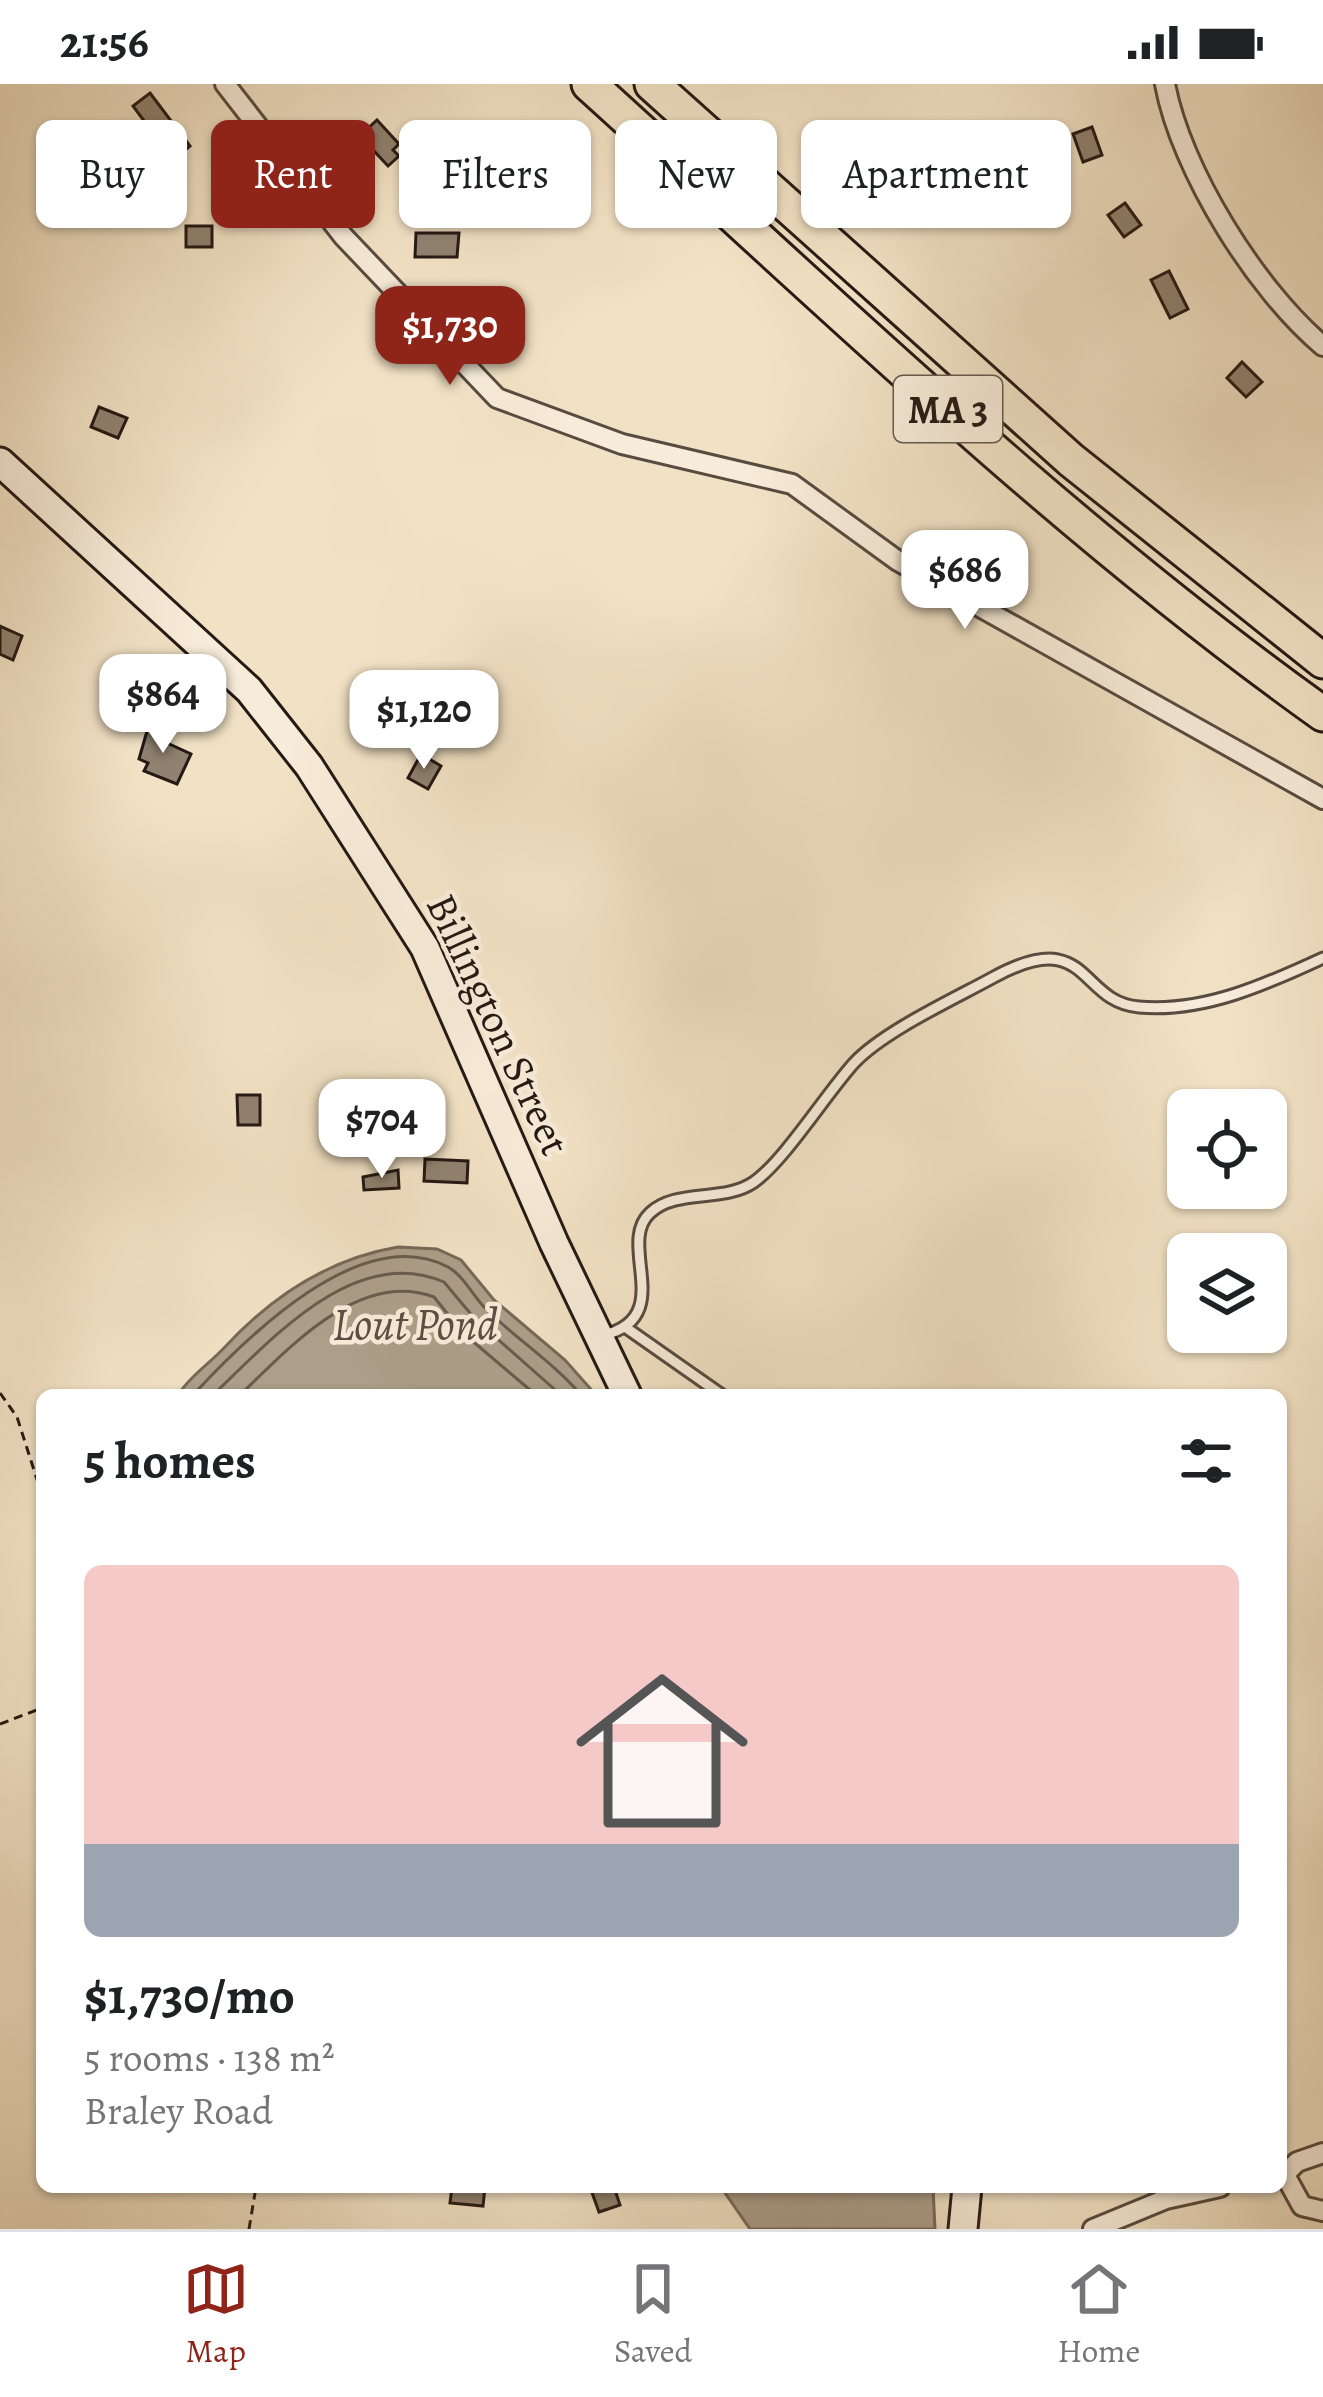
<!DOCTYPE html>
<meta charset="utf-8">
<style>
:root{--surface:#fff;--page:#f2f2f2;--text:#202124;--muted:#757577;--line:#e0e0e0;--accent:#8f2418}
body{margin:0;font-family:Alegreya,serif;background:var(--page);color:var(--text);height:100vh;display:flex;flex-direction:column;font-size:45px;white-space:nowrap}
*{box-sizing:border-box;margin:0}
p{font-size:39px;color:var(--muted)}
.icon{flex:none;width:66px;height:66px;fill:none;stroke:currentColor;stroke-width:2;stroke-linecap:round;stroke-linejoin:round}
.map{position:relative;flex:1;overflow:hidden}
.details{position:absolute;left:36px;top:1305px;width:1251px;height:804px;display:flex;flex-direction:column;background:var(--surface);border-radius:18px;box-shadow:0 3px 9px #0004}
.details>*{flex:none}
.guide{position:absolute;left:36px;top:36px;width:1251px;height:108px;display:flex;gap:24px}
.controls{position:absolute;left:1167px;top:1005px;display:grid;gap:24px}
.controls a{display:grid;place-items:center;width:120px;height:120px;border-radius:18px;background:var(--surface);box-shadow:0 3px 9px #0004;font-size:60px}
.price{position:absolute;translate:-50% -102px;padding:0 27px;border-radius:24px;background:#fff;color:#222;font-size:39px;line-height:78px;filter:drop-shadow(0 3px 6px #0008)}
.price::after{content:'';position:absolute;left:50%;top:72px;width:36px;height:27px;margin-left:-18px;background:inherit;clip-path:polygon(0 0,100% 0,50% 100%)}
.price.on{background:var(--accent);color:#fff}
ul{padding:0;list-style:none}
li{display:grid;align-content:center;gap:24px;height:636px;padding:0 48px}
li span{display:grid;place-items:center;height:372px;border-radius:18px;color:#555}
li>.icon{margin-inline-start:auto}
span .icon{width:216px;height:216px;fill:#fffc;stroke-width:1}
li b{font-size:51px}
h2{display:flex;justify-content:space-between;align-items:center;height:144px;padding:0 48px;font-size:51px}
.tag{padding:0 42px;border-radius:18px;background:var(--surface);box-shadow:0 3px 9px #0004;font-size:42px;line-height:108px}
.tag.on{background:var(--accent);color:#fff}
.status{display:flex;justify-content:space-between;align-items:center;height:84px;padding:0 60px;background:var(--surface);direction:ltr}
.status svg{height:33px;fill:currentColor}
.tabs{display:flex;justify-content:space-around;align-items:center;height:168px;border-top:3px solid var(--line);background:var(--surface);font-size:33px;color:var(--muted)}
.tabs a{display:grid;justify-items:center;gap:6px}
.tabs .on{color:var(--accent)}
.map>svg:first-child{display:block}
</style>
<div class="status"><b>21:56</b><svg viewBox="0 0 49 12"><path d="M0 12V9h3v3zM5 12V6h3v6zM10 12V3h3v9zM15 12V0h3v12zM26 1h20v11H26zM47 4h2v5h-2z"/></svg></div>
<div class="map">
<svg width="1323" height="2145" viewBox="0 0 1323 2145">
<rect width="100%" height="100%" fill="#f2e2c5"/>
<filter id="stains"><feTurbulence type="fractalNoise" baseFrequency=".00167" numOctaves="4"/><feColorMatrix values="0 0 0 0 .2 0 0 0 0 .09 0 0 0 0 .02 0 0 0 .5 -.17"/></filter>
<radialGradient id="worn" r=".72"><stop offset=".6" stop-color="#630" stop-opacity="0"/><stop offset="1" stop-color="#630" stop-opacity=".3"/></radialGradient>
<!-- water -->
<g fill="#ac9e89" stroke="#76695a" stroke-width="3">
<path d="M 398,1163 L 437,1165 L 461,1176 L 494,1216 L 565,1276 L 596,1311 L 178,1311 C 190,1292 209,1280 224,1264 C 271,1213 327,1175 398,1163 Z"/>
<polygon points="721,2103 933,2103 935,2145 750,2145"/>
</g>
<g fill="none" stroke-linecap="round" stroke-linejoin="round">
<!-- shore -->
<g stroke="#685c4e" stroke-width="3">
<path d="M 193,1311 C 245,1255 361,1137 448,1183 C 464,1192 473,1212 485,1224 C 516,1255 553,1278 581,1311"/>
<path d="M 213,1311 C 270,1257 355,1159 444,1198 L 475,1235 L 561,1311"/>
<path d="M 240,1311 C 287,1266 359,1185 434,1213 L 463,1249 L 536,1311"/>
</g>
</g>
<!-- building -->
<g fill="#908270" stroke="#251914" stroke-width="3">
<polygon points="150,9 190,62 173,76 133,22"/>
<polygon points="377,36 399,60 393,66 399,72 388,82 360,52"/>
<polygon points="1092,43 1102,71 1083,78 1073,50"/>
<polygon points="1125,119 1141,141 1124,153 1108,131"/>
<rect x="186" y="142" width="26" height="21"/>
<polygon points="416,149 459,149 457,173 415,173"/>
<polygon points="1169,187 1188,225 1170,234 1151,196"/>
<polygon points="1242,278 1262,298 1246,313 1227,294"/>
<polygon points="99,323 127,334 118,354 91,343"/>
<polygon points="0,542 22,552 13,576 0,570"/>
<polygon points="149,640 169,648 165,658 191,670 177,700 144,687 148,679 139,675"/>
<polygon points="421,670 441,682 428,705 408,694"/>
<polygon points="237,1011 260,1011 260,1041 238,1041"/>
<polygon points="425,1075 468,1077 467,1099 424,1097"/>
<polygon points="398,1086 399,1104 364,1106 363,1093"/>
<polygon points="452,2103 485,2103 483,2122 450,2119"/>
<polygon points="590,2103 614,2103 620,2121 599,2128"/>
</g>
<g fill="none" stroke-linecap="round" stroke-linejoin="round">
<!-- lane casing -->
<g stroke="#584b40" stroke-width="15">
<g id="lane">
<polyline points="625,1243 722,1311"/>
<path d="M 604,1251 C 677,1233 616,1160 650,1129 C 676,1104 724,1119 754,1098 C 784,1077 826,1010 854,979 C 884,947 954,915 994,893 C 1090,841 1078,918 1139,923 C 1203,929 1267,900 1323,874"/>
</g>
</g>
<!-- street casing -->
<g stroke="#584b40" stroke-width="24">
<g id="street">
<polyline points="225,0 343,152 497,314 622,360 792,400 898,477 1323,715"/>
<path d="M 1165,0 C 1181,86 1256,206 1323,262"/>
<polyline points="1285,2091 1302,2122 1323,2127"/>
<polyline points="1281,2094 1297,2078 1323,2069"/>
<polyline points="1093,2145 1166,2115 1220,2103"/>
</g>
</g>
<!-- secondary casing -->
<g stroke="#251914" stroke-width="33">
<g id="secondary">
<polyline points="0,378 249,606 309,682 425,864 554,1159 627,1311"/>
<polyline points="963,2145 967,2103"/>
</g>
</g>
<!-- highway casing -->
<g stroke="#251914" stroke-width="39">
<g id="highway">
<path d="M 589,0 C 828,216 1061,443 1323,630"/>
<polyline points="652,0 1071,376 1323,577"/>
</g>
</g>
<!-- path -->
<g stroke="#251914" stroke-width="3" stroke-dasharray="9 6" stroke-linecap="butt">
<polyline points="0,1309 17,1333 42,1411"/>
<polyline points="0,1640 42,1624"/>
<polyline points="249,2145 256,2103"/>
</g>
<!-- lane -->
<use href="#lane" stroke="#f7ecd9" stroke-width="9"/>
<!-- street -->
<use href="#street" stroke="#f7ecd9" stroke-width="18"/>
<!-- secondary -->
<use href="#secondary" stroke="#f7ecd9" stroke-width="27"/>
<!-- highway -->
<use href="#highway" stroke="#f2e2c5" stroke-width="33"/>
</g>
<g text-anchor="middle" stroke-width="9" stroke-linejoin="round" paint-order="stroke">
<!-- shield labels -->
<rect fill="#f7ecd9" stroke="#64584f" stroke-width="3" x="894" y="292" width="108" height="66" rx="9"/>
<g font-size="39" font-weight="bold" fill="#251914">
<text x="948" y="339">MA 3</text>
</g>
<!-- street labels -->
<g font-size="42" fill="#251914" stroke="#f7ecd9">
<text transform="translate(499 940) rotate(65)" y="15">Billington Street</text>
</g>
<!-- water labels -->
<g font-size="45" font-style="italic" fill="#5b4e43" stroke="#f7ecd9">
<text x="415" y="1255">Lout Pond</text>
</g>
</g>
<rect width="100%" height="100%" filter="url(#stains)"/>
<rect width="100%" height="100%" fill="url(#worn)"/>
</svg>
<div class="controls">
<a><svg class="icon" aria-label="locate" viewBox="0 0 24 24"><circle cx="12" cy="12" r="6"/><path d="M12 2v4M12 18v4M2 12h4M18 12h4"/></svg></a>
<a><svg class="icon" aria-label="layers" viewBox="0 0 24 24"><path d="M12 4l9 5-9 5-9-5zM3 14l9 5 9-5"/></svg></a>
</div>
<b class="price on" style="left:450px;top:304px">$1,730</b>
<b class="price" style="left:965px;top:548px">$686</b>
<b class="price" style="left:163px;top:672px">$864</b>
<b class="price" style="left:424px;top:688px">$1,120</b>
<b class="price" style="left:382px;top:1097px">$704</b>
<div class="guide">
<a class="tag">Buy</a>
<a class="tag on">Rent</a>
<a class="tag">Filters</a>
<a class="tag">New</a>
<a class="tag">Apartment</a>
</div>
<section class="details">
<h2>5 homes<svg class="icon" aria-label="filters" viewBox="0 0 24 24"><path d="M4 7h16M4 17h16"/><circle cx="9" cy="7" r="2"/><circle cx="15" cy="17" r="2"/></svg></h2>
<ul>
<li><span style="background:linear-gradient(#f6c9c9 75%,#9aa5b1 0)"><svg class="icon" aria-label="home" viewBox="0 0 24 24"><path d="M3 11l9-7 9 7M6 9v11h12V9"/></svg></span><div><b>$1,730/mo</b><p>5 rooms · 138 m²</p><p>Braley Road</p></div></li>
</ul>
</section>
</div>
<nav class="tabs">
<a class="on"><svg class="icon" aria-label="map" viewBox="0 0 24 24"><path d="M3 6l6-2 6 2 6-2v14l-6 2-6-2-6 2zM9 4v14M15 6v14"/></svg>Map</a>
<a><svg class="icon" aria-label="saved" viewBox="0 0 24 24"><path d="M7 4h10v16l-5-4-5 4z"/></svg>Saved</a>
<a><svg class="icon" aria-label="home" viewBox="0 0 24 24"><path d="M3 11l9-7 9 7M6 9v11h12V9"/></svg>Home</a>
</nav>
